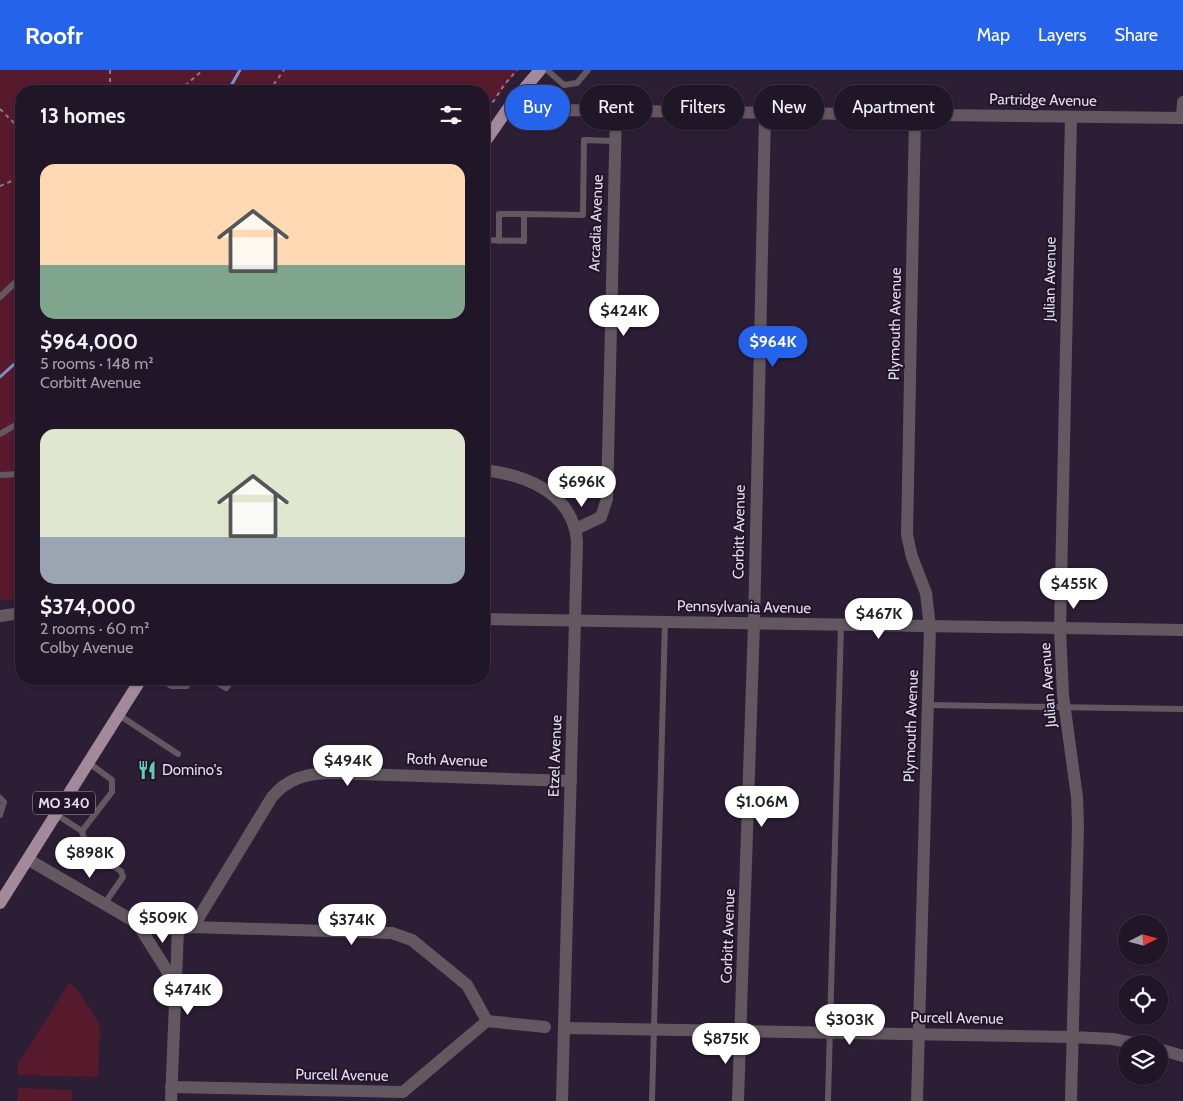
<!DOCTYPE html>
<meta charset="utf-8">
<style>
:root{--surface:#211628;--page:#291f30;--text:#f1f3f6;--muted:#a29fa8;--line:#3e3545;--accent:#2563eb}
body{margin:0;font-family:Cabin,sans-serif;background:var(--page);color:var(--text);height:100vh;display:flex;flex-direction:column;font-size:19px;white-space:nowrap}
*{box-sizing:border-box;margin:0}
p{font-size:16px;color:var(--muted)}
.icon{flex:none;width:28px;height:28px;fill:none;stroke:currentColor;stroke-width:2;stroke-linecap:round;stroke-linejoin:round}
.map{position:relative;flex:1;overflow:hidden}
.sheet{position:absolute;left:15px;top:15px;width:475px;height:600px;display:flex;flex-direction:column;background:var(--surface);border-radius:20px;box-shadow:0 1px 4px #0004,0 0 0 1px var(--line)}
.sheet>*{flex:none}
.hud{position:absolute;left:505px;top:15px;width:475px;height:45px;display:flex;gap:10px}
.needle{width:32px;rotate:84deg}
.fabs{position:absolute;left:1118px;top:845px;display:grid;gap:10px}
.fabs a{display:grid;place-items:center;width:50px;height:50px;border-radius:50%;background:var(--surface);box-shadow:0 1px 4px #0004,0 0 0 1px var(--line);font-size:25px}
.price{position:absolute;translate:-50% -42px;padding:0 11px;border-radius:18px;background:#fff;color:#222;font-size:16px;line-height:32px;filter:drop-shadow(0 1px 2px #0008)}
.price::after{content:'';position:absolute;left:50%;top:30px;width:15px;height:11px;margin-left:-8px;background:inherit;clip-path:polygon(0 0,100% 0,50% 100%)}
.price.current{background:var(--accent);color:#fff}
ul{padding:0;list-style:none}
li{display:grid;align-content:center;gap:10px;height:265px;padding:0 25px}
li span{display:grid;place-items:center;height:155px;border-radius:15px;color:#555}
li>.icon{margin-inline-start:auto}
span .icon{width:90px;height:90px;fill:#fffc;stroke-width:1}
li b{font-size:21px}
h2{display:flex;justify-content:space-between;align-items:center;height:60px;padding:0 25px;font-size:21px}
.chip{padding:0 18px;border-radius:22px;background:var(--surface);box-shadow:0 1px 4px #0004,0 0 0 1px var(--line);font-size:18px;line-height:45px}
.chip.current{background:var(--accent);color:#fff}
header{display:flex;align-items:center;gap:30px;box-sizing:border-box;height:70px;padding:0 25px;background:var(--accent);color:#fff}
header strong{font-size:24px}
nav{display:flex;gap:28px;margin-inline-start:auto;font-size:18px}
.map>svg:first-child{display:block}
</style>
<header>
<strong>Roofr</strong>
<nav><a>Map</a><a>Layers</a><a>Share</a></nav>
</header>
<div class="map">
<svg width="1183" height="1031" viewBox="0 0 1183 1031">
<rect width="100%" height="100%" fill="#2c1e35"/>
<!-- green -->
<g fill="#57192c">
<polygon points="0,0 519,0 484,42 484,21 21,21 21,528 0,531"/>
<polygon points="69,913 77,919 100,955 98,1007 18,1005 18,994"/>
<polygon points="18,1018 72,1020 72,1031 18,1031"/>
</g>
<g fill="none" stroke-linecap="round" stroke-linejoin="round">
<!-- stream -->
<g stroke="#7a93c3" stroke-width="3">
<polyline points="228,21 240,0"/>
<polyline points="0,307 21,288"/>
</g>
<!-- path -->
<g stroke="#887c8f" stroke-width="2" stroke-dasharray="4 4" stroke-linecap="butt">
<polyline points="110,0 110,21"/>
<polyline points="179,21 203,0"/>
<polyline points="269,21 284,0"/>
<polyline points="0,39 21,60"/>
<polyline points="484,46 504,15 517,0"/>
<polyline points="0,116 21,107"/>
</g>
<!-- service -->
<g stroke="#645860" stroke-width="6">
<polyline points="547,0 564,15 577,13 588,0"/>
<polyline points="484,170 524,171 524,144 583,145 584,70 615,71"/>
<polyline points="499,171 499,144 524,144"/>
<polyline points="0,227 21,207"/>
<polyline points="0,364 21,352"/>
<polyline points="0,405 21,404"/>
<polyline points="159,609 172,616 187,616 191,609"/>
<polyline points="211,609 226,618 234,609"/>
<polyline points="928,635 1183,639"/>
<polyline points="119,645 178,684"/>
<polyline points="0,728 4,732 0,745"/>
<polyline points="57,745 82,761 87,780 121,801 123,807 105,833"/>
<polyline points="82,761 112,722 112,710 89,693"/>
<polyline points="652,1031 665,552"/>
<polyline points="828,1031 841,555"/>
</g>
<!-- minor -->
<g stroke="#645860" stroke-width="12">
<polyline points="512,33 554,40 1183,48"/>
<polyline points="915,45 907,465 912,487 926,523 930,557 917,1031"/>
<polyline points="1182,48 1183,32"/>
<path d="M 484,400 C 526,405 573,423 577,471 L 575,550"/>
<polyline points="576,459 601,447 607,429 616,41"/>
<path d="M 29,790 L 137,853 C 157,860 172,860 193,857 L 392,863 L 412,870 L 467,915 L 487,951"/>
<polyline points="137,853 166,899 172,916"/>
<path d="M 193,857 L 272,727 C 288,708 306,704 330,703 L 571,711"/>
<polyline points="565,958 1072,967 1113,969 1138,974"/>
<polyline points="1159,979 1183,986"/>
<polyline points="171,1017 403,1022 487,951 545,957"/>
<polyline points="171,1031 178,859"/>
<polyline points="738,1031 754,554 765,43"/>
<polyline points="1071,1031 1078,755 1077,727 1063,625 1060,560 1071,47"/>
</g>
<!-- tertiary -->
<g stroke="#645860" stroke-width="12">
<polyline points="0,546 21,543"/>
<polyline points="484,549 1183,560"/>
<polyline points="562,1031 575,550"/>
</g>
<!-- primary -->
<g stroke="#a38a9b" stroke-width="12">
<polyline points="484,73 512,33 540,0"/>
<polyline points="0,833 141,609"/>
</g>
</g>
<!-- icons -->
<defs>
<g id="restaurant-bare" transform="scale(1.5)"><path d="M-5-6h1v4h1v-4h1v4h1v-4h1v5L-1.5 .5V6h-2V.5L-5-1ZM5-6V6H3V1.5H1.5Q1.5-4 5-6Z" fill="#5dceb9" stroke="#22152a" stroke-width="2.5" paint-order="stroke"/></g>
</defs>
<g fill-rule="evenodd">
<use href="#restaurant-bare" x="147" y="700"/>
</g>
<g text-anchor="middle" stroke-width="4" stroke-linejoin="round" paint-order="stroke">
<!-- shield labels -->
<rect fill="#22152a" stroke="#aaa0b0" stroke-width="1" x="33" y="721.5" width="62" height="23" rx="4"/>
<g font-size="14" font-weight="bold" fill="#e4dbea">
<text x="64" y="738">MO 340</text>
</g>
<!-- street labels -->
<g font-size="15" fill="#e4dbea" stroke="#22152a">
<text transform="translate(1043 30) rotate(1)" y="5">Partridge Avenue</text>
<text transform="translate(596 153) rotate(-88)" y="5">Arcadia Avenue</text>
<text transform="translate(1050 209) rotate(-89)" y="5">Julian Avenue</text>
<text transform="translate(895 254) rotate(-89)" y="5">Plymouth Avenue</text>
<text transform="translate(739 462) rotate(-89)" y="5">Corbitt Avenue</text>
<text transform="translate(744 537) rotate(1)" y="5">Pennsylvania Avenue</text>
<text transform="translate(1048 615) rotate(-94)" y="5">Julian Avenue</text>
<text transform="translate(911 656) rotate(-88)" y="5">Plymouth Avenue</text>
<text transform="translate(555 686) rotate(-88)" y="5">Etzel Avenue</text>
<text transform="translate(447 690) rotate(2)" y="5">Roth Avenue</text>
<text transform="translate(728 866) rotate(-88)" y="5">Corbitt Avenue</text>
<text transform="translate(957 948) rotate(1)" y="5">Purcell Avenue</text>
<text transform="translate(342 1005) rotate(1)" y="5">Purcell Avenue</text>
</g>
<!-- poi labels -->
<g font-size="15" fill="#e4dbea" stroke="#22152a" text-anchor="start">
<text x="162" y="705">Domino's</text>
</g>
</g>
</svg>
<div class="fabs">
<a><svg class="needle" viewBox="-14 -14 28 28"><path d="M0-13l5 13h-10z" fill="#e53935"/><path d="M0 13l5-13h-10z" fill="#a29fa8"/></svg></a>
<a><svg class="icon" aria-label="locate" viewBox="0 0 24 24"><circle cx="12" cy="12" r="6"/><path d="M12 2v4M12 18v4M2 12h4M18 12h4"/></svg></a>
<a><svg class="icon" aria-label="layers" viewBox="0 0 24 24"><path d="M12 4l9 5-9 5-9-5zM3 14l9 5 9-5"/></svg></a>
</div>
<b class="price" style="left:624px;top:267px">$424K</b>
<b class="price current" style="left:773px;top:298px">$964K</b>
<b class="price" style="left:582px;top:438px">$696K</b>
<b class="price" style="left:1074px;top:540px">$455K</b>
<b class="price" style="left:879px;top:570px">$467K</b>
<b class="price" style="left:348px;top:717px">$494K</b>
<b class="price" style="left:762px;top:758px">$1.06M</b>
<b class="price" style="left:90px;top:809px">$898K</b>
<b class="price" style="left:163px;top:874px">$509K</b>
<b class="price" style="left:352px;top:876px">$374K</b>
<b class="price" style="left:188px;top:946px">$474K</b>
<b class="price" style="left:850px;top:976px">$303K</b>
<b class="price" style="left:726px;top:995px">$875K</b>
<div class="hud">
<a class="chip current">Buy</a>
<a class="chip">Rent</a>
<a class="chip">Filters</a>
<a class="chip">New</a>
<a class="chip">Apartment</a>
</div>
<section class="sheet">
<h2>13 homes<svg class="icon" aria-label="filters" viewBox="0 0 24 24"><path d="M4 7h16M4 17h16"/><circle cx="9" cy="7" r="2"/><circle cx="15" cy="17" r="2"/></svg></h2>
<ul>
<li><span style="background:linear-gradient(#ffd9b3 65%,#7fa58c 0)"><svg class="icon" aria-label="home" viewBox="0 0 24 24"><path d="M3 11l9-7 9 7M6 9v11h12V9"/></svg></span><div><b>$964,000</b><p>5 rooms · 148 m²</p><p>Corbitt Avenue</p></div></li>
<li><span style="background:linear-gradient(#dfe7d0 70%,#9aa5b1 0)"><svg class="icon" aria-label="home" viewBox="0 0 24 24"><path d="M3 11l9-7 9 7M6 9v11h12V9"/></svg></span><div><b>$374,000</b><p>2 rooms · 60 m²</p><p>Colby Avenue</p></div></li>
</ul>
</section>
</div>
